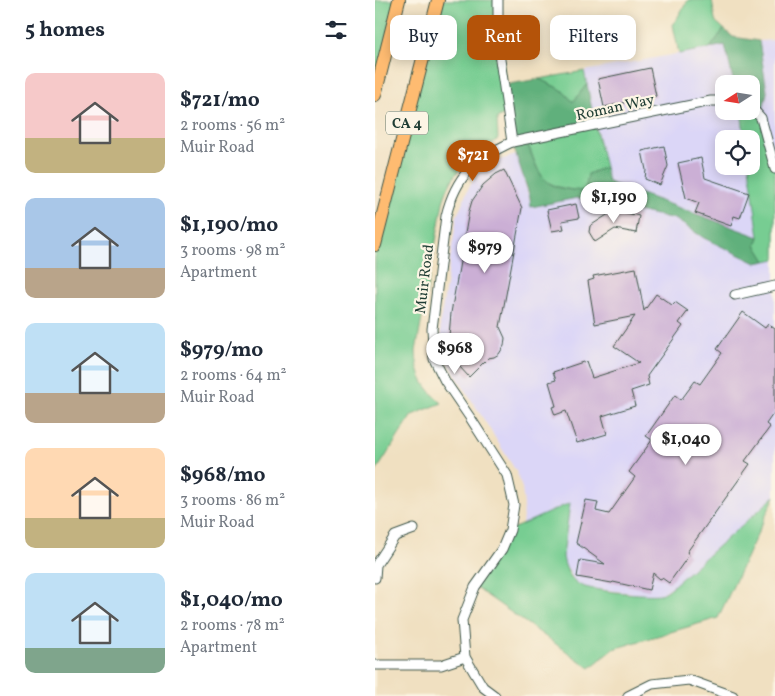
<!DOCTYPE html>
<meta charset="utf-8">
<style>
:root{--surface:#fff;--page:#f2f2f3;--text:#1f2937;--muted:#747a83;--accent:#b45309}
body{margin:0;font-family:Vollkorn,serif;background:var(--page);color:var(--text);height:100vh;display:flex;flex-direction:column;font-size:19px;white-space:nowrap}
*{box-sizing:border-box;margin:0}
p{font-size:16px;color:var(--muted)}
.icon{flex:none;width:28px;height:28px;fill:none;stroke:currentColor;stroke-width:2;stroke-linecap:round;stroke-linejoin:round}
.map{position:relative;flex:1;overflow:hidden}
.panel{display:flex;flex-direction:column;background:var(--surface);width:375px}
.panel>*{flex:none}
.banner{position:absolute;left:15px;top:15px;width:310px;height:45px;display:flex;gap:10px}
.needle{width:32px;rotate:258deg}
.tools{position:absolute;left:340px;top:75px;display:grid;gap:10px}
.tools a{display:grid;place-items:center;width:45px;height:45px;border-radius:10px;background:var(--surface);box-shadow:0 2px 12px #0003;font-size:25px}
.price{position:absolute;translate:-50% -42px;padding:0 11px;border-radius:18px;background:#fff;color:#222;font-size:16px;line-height:32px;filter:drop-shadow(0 1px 2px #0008)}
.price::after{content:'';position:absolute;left:50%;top:30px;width:15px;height:11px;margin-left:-8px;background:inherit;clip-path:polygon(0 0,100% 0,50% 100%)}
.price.active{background:var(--accent);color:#fff}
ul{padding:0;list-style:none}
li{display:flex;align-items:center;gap:15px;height:125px;padding:0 25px}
li span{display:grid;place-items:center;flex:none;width:140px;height:100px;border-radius:10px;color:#555}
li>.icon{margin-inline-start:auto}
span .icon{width:60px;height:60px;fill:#fffc;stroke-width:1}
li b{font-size:21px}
h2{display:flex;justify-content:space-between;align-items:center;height:60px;padding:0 25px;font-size:21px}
.tag{padding:0 18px;border-radius:10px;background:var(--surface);box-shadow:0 2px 12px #0003;font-size:18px;line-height:45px}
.tag.active{background:var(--accent);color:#fff}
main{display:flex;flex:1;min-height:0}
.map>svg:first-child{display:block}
</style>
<main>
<section class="panel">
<h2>5 homes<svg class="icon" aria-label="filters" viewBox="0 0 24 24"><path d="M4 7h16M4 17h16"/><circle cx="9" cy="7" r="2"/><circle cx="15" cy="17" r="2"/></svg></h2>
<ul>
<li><span style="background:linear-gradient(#f6c9c9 65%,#c2b280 0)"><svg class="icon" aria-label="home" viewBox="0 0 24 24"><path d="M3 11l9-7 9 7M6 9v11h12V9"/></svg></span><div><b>$721/mo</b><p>2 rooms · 56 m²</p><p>Muir Road</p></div></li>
<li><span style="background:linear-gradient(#a9c7e8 70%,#b9a48a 0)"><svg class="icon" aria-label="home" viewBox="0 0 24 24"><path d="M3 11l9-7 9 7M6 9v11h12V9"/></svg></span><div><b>$1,190/mo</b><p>3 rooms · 98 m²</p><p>Apartment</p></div></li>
<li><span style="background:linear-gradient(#bfe0f5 70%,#b9a48a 0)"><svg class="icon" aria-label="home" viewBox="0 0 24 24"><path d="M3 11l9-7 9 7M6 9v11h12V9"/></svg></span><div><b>$979/mo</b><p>2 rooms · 64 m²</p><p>Muir Road</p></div></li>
<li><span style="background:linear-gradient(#ffd9b3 70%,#c2b280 0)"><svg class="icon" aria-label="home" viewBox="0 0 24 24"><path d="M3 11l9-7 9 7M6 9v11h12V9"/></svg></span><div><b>$968/mo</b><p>3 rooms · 86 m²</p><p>Muir Road</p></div></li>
<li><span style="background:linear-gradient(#bfe0f5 75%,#7fa58c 0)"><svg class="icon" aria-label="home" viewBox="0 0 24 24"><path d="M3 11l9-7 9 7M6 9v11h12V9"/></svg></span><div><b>$1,040/mo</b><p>2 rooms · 78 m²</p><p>Apartment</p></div></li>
</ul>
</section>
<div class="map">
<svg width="400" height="696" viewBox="0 0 400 696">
<rect width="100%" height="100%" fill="#fcf5e5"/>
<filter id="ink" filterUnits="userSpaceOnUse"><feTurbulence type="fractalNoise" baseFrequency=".02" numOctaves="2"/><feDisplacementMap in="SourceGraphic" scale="10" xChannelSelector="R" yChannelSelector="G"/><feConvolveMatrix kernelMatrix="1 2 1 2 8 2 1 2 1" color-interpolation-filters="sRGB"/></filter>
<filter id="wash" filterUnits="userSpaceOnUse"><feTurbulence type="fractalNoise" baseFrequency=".0096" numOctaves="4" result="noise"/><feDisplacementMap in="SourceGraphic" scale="20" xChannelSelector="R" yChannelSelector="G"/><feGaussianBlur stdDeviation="1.12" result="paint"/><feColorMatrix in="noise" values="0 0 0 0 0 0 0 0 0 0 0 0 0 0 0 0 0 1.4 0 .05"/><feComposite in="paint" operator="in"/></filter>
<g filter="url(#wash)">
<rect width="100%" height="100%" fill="#f0e0c1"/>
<!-- built -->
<g fill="#dbd6f7">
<polygon points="400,40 400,169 386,118 392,92 384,41"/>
<polygon points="350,45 359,84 349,84 349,111 366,111 370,139 349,139 349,166 374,166 384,237 233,182 209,71"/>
<polygon points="141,155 157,207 202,198 300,219 329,238 381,263 400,259 400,496 298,586 286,594 267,594 214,588 205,585 199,580 189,563 188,556 194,503 147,525 149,505 147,488 141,471 74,364 66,334 65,323 82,216 94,187 103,174 125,160"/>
</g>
<!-- green -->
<g fill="#77cd92" stroke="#4b8563">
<polygon points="0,0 24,0 0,95"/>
<path d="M 63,0 L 123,0 L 132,113 L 122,119 L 123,139 L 92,162 L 80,175 L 72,190 L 68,202 L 41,351 C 42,376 49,387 67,403 L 37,415 L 0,473 L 0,245 Z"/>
<polygon points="313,0 337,0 340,21 349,29 335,48 304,54 298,25"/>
<polygon points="209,71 212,84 198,102 187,90 164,79"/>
<polygon points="366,111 376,111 386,118 400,169 400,259 391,261 381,245 384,237 374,166 376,166 376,139 370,139"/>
<path d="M 220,126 L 230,167 L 213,174 L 211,191 C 165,188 166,178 151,139 Z"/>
<path d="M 400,496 L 343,618 L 238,649 L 215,668 L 100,587 L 135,530 L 195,503 L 188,556 C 189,566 195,580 205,585 C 215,591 274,596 285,594 C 290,593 294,590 298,586 Z"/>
</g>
<!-- forest -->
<g fill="#61b07c" stroke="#407658">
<polygon points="349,29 358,37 384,41 392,92 386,118 376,107 376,84 359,84 350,45 335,48"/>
<path d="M 164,79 L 187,90 L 198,102 L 212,84 L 220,126 L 151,140 C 166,178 165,189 210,191 L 213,174 L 230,167 L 233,182 L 384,237 L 381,245 L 391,261 L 381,263 L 329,238 L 300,219 L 202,198 L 156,207 L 155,197 L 137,142 L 128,85 Z"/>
</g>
<g id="blocks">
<!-- building -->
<g fill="#cbafd5">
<polygon points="275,68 281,96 229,107 223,79"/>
<polygon points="289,146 293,166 285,185 270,179 271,170 267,151"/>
<polygon points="326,158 330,178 374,193 365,218 359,216 356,226 320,213 324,203 311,198 303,163"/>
<polygon points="129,170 147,208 125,327 130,338 129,346 124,354 119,357 113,358 94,377 84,366 78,352 74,336 76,313 94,211 97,201 108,185 121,174"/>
<polygon points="201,204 204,218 187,221 189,229 177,231 172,210"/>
<polygon points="240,210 264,216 261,233 240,229 220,242 214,232 215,226"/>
<polygon points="261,268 269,311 281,294 297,305 300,302 313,311 304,323 308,326 272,376 274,385 256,391 260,406 227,416 232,434 202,443 191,411 180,415 177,407 181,406 174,382 181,380 178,372 211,361 217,378 264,363 239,346 260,316 220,324 213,281 219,279 218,276"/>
<polygon points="368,312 390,328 393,324 400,329 400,411 391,424 395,427 370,461 375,464 312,552 314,555 294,583 287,578 285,579 278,573 274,590 238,582 237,583 202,577 205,560 230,564 201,543 211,500 223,502 221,511 234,514 260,477 254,472 277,440 271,436 300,395 306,400 320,381 325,384 347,353 342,349"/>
</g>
</g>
</g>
<g filter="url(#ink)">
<use href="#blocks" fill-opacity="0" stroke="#3e5549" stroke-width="1"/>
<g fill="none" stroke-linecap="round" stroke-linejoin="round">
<!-- minor casing -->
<g stroke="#3e5549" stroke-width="11">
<g id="minor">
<polyline points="123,0 123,46 137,142"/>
<polyline points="376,107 386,118 400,169"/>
<polyline points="360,295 400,286"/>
<polyline points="0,578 1,565 20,536 39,529"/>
<polyline points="0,665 66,665 90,657"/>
<path d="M 120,696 L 108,687 L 90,657 L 87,620 L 100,587 L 127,549 L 135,530 L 139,505 L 132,475 L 96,419 L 70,381 L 59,359 L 57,329 L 71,216 C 81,175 100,159 137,142 L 336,101 L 349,101"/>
<polyline points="253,696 277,684 314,680 358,696"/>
</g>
</g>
<!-- highway casing -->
<g stroke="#3e5549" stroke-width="14">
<g id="highway">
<polyline points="0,95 24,0"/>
<polyline points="0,245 63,0"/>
</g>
</g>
<!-- minor -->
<use href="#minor" stroke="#fff" stroke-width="9"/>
<!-- highway -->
<use href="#highway" stroke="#febb71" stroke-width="12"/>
</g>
</g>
<g text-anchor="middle" stroke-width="4.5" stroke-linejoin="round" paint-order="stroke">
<!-- shield labels -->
<rect fill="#fcf5e5" stroke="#617469" stroke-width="1" x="11" y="111.5" width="42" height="23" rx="4"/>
<g font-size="14" font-weight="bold" fill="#1f3d34">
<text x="32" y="128">CA 4</text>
</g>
<!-- street labels -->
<g font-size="15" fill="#1f3d34" stroke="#fcf5e5">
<text transform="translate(240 107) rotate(-12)" y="5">Roman Way</text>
<text transform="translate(49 279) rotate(-83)" y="5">Muir Road</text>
</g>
</g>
</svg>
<div class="tools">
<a><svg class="needle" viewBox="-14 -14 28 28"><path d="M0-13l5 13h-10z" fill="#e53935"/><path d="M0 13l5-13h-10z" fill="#747a83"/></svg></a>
<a><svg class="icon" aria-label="locate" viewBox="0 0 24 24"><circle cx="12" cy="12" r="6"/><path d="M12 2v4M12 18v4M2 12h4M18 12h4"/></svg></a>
</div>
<b class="price active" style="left:98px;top:182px">$721</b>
<b class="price" style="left:239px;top:224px">$1,190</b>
<b class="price" style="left:110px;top:274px">$979</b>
<b class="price" style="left:80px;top:375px">$968</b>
<b class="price" style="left:311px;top:466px">$1,040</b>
<div class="banner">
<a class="tag">Buy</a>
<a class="tag active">Rent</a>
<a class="tag">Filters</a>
</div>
</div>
</main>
